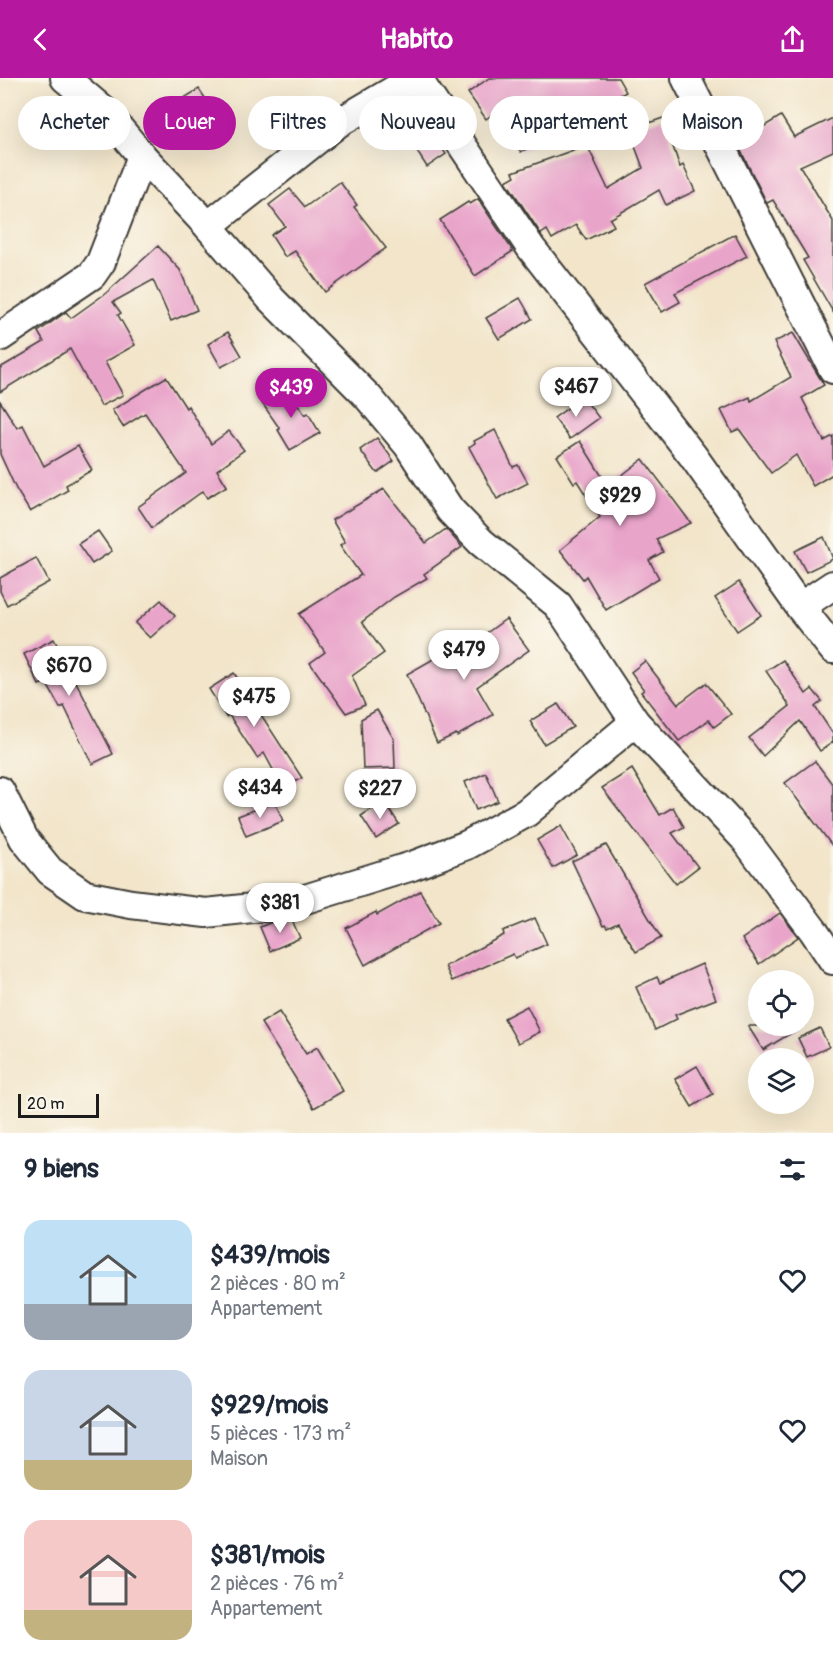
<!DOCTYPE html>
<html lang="fr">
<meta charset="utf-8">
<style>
:root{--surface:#fff;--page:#f2f2f3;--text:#1f2937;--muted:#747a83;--accent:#b5179e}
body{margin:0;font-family:Pangolin,sans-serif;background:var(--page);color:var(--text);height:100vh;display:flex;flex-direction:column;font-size:22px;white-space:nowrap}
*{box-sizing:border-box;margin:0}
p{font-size:20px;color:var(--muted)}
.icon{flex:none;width:33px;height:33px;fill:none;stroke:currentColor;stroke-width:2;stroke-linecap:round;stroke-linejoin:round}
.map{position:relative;height:1055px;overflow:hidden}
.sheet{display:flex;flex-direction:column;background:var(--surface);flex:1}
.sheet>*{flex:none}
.banner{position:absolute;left:18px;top:18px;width:798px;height:54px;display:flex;gap:12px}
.tools{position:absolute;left:748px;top:892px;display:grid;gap:12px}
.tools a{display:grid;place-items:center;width:66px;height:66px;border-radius:50%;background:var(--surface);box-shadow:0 6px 24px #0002;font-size:30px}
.scale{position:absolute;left:18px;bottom:15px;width:81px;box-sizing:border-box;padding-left:6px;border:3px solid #1c1c1c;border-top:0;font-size:16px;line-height:21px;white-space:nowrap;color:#1c1c1c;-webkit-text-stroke:4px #fbf7ec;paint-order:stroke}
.price{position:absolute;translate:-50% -51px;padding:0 14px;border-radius:21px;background:#fff;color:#222;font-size:20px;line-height:39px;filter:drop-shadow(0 2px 3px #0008)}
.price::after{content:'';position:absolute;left:50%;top:36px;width:18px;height:14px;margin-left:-9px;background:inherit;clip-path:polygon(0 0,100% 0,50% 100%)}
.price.current{background:var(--accent);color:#fff}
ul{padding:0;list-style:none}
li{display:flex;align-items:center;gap:18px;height:150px;padding:0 24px}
li span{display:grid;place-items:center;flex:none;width:168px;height:120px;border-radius:18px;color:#555}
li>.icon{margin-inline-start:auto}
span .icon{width:72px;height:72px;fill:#fffc;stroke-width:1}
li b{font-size:26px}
h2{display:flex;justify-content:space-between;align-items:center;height:72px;padding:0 24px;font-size:26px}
.pill{padding:0 21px;border-radius:27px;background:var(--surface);box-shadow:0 6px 24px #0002;font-size:21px;line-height:54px}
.pill.current{background:var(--accent);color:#fff}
header{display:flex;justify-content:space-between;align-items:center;height:78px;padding:0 24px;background:var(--accent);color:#fff;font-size:27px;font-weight:700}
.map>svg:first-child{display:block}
</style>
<header><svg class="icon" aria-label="back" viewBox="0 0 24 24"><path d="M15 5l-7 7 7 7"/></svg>Habito<svg class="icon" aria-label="share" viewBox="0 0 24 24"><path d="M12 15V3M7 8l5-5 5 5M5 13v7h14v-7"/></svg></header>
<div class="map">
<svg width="833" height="1055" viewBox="0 0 833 1055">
<rect width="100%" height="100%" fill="#fbf7ec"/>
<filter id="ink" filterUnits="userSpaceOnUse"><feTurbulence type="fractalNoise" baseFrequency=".0167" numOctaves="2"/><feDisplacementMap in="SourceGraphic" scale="12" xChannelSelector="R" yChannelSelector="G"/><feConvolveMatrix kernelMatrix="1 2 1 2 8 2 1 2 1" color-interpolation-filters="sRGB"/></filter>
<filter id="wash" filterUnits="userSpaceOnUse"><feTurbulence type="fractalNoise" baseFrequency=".008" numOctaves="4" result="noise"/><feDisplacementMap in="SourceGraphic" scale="24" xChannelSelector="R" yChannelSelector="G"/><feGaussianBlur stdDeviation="1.35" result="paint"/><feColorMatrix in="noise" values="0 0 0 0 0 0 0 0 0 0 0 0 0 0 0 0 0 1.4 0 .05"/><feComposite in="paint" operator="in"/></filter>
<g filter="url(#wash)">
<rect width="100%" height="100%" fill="#f2e5ca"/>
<g id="blocks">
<!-- building -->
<g fill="#e9a4ca">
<polygon points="489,0 618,0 626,14 521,74 493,36 486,41 468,15"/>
<polygon points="199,11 215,35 186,53 171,28"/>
<polygon points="412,22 441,65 439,66 446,76 427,89 392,35"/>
<polygon points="781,38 794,59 833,40 833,73 800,88 833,143 833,234 803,182 808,180 773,122 767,125 737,65"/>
<polygon points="663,40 680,89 683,87 695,113 666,127 659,112 610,141 614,148 586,162 576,147 552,161 547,152 541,156 506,103 515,98 513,94 587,67 608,111 643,90 629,52"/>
<polygon points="340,104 357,127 354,129 386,170 325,214 295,173 285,179 271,157 285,148 269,127 290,111 305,129"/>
<polygon points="478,121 513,173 475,198 440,142 468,124 470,126"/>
<polygon points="735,156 747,178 675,215 680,224 662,234 645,205"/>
<polygon points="158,168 180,192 197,232 171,243 153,202 113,224 121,235 118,237 135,267 105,284 123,317 101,328 70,271 0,314 0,290 44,264 38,254 66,234 71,240 106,215"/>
<polygon points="520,220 532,241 499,261 486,240"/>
<polygon points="228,254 242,278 221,289 208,266"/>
<polygon points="793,255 824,307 802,320 824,363 833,358 833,396 813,408 796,377 771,395 739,351 732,354 721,332 750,319 751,323 791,299 774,264"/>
<polygon points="166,299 186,330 188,328 211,366 229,353 244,372 217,392 227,408 207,420 203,413 152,450 138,429 186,395 145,335 123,349 112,332"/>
<polygon points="286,309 305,337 308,335 320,355 290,372 278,352 280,351 262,325"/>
<polygon points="583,319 599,340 570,361 554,340"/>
<polygon points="0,323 17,350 23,347 44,388 78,368 92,392 66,407 68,412 30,434 16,411 0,376"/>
<polygon points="495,352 513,389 518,387 528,405 497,421 469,369 475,365 474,363"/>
<polygon points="377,360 394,383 377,395 360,372"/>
<polygon points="580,363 606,405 611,402 613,404 643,381 691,445 656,461 663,474 649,482 659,500 606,532 586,498 583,501 560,472 600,439 577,403 574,405 557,378"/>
<polygon points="384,411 426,465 446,451 462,469 424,496 427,500 394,519 362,544 384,575 352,598 365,627 346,635 310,585 325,574 299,536 361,497 340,467 345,464 332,442"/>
<polygon points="98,453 112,473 92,486 78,466"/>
<polygon points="824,459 833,481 806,494 795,473"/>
<polygon points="36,480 49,504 7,527 0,513 0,500"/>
<polygon points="739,504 761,537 737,553 715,520"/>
<polygon points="161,522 175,538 150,560 135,545"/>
<polygon points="506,541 529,572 477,609 493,637 457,658 456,656 437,665 407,596 444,575 449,582"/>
<polygon points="54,561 113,676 92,686 64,628 60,630 46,604 39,607 24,576"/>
<polygon points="783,582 806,616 812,611 822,623 815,629 833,656 833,664 820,673 800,643 763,678 749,660 790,628 766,593"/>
<polygon points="645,583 678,626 706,605 731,636 714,649 709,642 679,663 641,614 644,612 631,594"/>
<polygon points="234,595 302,700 283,710 264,675 257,680 229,637 226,639 209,611"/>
<polygon points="558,626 573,649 544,666 530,643"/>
<polygon points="377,632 394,661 395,690 363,691 361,641"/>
<polygon points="815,683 833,707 833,769 785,705"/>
<polygon points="632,691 660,737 673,729 684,749 672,755 698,789 676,806 602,710"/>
<polygon points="486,695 498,723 476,732 465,704"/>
<polygon points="384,723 399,746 376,761 361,738"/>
<polygon points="275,724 283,743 246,758 238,738"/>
<polygon points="561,748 577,777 553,790 537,762"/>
<polygon points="606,767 661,860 636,874 618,845 607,850 605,847 603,848 572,783"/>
<polygon points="420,813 439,845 365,887 346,850 376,834 377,837"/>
<polygon points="780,835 798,859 759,886 742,861"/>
<polygon points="535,840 547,866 515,880 513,876 452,903 445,888 504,857 503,853"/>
<polygon points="292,842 300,860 270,873 260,849 272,844"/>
<polygon points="702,886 716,921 675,937 677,941 655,952 636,909 657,899 660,905"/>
<polygon points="527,928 540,954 518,965 504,940"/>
<polygon points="279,934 306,976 317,969 343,1013 314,1030 261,945"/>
<polygon points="748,948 803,948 763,972"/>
<polygon points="820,950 829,969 807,979 798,960"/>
<polygon points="697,988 713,1016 692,1029 675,1001"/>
</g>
</g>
</g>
<g filter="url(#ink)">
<use href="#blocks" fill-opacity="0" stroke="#3c3a36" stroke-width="1.5"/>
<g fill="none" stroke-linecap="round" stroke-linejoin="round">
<!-- street casing -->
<g stroke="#3c3a36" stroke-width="32">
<g id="street">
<polyline points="65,0 106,35 142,78 208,148 271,221 368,319 408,367 450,432 481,464 558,527 635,644 745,761 813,852 833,882"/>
<polyline points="417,0 531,170 693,378 800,529 833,571"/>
<polyline points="686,0 833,291"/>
<polyline points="208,148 338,45 415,0"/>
<polyline points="0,259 92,197 101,184 142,78"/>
<polyline points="800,529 833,507"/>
<polyline points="0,713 24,761 50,793 85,817 131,826 206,835 289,826 412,788 467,767 526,735 635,644"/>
</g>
</g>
<!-- street -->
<use href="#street" stroke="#fff" stroke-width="28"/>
</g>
</g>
</svg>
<div class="tools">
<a><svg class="icon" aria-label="locate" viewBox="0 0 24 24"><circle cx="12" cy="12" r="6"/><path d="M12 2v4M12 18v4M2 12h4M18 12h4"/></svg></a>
<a><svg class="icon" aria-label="layers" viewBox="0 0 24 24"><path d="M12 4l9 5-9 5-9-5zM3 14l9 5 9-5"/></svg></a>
</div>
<div class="scale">20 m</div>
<b class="price" style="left:576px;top:340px">$467</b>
<b class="price current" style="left:291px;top:341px">$439</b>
<b class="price" style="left:620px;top:449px">$929</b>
<b class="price" style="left:464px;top:603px">$479</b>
<b class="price" style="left:69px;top:619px">$670</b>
<b class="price" style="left:254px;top:650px">$475</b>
<b class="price" style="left:260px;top:741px">$434</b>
<b class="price" style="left:380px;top:742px">$227</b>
<b class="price" style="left:280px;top:856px">$381</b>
<div class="banner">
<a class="pill">Acheter</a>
<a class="pill current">Louer</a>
<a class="pill">Filtres</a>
<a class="pill">Nouveau</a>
<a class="pill">Appartement</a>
<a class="pill">Maison</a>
</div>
</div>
<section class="sheet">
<h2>9 biens<svg class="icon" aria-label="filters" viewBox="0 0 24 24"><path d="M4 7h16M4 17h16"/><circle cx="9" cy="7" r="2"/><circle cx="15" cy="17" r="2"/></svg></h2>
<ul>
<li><span style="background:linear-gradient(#bfe0f5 70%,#9aa5b1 0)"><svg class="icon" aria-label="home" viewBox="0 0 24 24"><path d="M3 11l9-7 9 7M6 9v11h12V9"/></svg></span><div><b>$439/mois</b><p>2 pièces · 80 m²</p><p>Appartement</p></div><svg class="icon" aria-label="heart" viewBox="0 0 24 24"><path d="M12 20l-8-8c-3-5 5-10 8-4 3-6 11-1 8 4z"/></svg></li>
<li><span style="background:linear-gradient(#c9d6e8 75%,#c2b280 0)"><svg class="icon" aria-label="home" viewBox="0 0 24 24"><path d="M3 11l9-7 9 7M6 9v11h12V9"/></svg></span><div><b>$929/mois</b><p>5 pièces · 173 m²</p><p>Maison</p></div><svg class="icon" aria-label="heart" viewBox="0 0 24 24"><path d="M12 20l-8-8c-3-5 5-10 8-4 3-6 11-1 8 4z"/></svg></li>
<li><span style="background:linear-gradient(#f6c9c9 75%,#c2b280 0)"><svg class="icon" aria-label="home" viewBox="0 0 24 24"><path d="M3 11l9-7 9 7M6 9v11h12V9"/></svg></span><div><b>$381/mois</b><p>2 pièces · 76 m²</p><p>Appartement</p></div><svg class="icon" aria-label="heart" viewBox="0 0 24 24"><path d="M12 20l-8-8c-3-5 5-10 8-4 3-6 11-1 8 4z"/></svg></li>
</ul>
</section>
